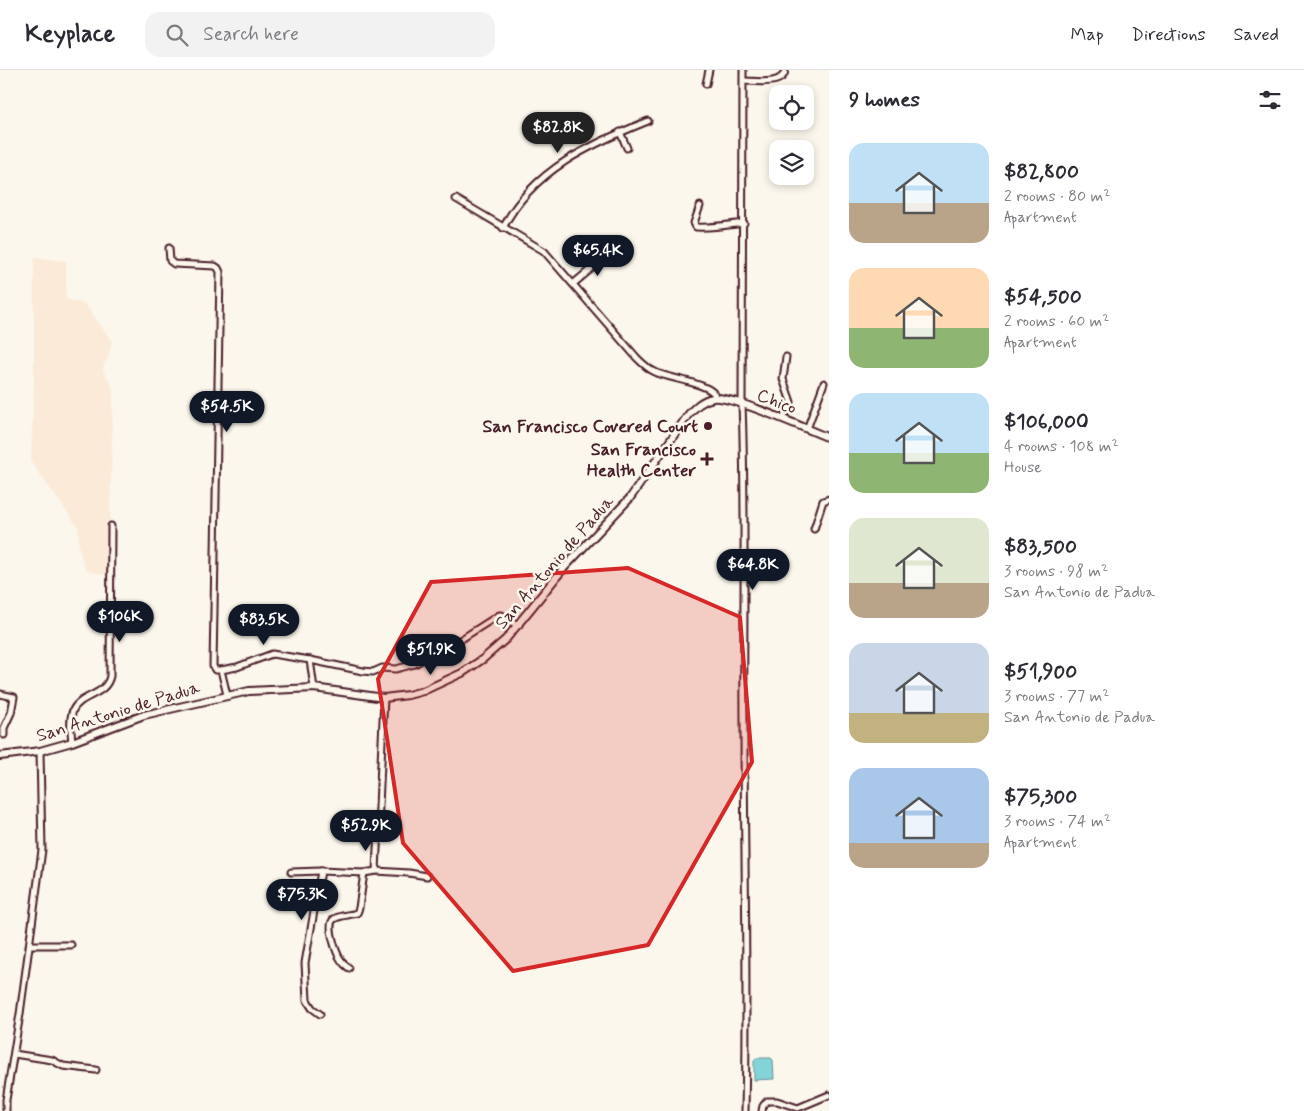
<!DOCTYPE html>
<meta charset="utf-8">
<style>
:root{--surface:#fff;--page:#f2f2f3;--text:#2b2b33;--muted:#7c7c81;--line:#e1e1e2;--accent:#111827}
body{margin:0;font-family:Mynerve,sans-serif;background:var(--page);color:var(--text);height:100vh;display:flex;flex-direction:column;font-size:19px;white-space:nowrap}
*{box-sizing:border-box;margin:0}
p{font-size:16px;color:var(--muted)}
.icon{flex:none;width:28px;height:28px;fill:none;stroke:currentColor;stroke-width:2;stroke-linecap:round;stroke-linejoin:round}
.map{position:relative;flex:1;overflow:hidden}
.panel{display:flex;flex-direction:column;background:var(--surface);width:475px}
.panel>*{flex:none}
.controls{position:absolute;left:769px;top:15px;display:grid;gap:10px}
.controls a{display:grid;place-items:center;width:45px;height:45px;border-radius:10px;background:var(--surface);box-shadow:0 2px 8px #0003;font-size:25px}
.price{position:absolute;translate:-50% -42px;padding:0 11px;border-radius:18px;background:var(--accent);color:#fff;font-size:16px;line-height:32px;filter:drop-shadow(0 1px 2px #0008)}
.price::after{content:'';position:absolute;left:50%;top:30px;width:15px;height:11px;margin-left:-8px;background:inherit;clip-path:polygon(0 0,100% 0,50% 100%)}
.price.current{background:#222;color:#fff}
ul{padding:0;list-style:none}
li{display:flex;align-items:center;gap:15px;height:125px;padding:0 20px}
li span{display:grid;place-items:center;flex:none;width:140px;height:100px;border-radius:15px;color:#555}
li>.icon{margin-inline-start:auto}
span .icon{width:60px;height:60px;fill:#fffc;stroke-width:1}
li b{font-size:21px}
h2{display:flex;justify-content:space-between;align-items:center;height:60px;padding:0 20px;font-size:21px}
header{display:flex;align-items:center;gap:30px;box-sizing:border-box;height:70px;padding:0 25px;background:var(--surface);border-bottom:1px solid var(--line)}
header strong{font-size:24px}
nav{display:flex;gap:28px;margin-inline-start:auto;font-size:18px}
.search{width:350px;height:45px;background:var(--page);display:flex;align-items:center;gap:12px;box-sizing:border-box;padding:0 18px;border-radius:15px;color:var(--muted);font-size:19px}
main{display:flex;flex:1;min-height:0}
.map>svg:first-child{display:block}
</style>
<header>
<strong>Keyplace</strong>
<div class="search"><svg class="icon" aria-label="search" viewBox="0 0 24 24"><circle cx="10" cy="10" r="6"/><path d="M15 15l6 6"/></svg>Search here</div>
<nav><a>Map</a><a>Directions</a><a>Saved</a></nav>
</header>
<main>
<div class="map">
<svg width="829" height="1041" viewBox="0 0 829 1041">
<rect width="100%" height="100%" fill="#fbf7ec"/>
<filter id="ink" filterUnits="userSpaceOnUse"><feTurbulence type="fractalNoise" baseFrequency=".02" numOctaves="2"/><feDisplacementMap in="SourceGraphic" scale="10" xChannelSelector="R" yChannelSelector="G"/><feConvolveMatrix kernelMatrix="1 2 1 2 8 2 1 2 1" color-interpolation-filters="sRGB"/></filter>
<g filter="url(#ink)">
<!-- built -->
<polygon fill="#fbead8" points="34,187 66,191 66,229 85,234 112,271 108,288 104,294 103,301 113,318 109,505 90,502 85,499 79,478 78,457 31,392 34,311"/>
<!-- water -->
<polygon fill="#83d4d9" stroke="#6c8c93" points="756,988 771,988 773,990 774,1009 754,1010 754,990"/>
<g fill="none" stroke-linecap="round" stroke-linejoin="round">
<!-- minor casing -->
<g stroke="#4a1f2b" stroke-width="9">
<g id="minor">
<path d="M 743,0 L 742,334 C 746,440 743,546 744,652 C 744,781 748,911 745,1041"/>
<path d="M 744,11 C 755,11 784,16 785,0"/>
<polyline points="706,14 709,0"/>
<polyline points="620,62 627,78"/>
<path d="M 456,129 L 544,181 L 637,288 C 642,293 648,299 655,302 C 669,309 712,313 716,327"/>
<path d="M 700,136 L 694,153 L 696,157 C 712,158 728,155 744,153"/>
<path d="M 503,158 C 532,100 591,74 648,51"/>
<polyline points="169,178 170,191 174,194 215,196 218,198 220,202 213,596 215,600 221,600"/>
<polyline points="573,214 609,184"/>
<polyline points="783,349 791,332 783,309 786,287"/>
<polyline points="807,359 824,313"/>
<polyline points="814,459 823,431 829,429"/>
<polyline points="310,590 363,601 373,602 382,598 396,599 415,594 432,583 452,575 499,545 502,545 507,551 519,555"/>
<polyline points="0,624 14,627 11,643 4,658 4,665"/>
<polyline points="227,625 221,600 237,597 272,584 310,590 314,618"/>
<path d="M 72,672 C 71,662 69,650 73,640 C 81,624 106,626 110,606 L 111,456"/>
<polyline points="376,801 409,803 427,806"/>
<polyline points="291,802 321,801"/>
<polyline points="30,875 71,875"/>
<path d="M 349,898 C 346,896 343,893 341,890 C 336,883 326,854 334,849 C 340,845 351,845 357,843 L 359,838 L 364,803 L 376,801 L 384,628"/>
<polyline points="320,944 312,938 307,930 305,893 321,801 364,803"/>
<polyline points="14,984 52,990 63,996 96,1000"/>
<polyline points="6,1041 6,1030 20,944 42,780 40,681"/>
<polyline points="762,1041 763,1036 767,1031 777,1031 798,1038 829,1025"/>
</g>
</g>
<!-- tertiary casing -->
<g stroke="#4a1f2b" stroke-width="10">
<path id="tertiary" d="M 0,686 L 40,681 L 72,672 L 144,645 L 249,621 L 314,618 L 384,628 L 408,625 L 423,621 L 462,603 L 483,589 L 506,569 L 563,499 L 630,428 L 688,345 C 695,337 702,330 713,328 C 731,325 809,360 829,368"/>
</g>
<!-- minor -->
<use href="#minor" stroke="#fbf7ec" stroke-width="5"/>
<!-- tertiary -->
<use href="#tertiary" stroke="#fbf7ec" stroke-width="6"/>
</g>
</g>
<!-- marked area -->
<path fill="#d62828" fill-opacity="0.2" stroke="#d62828" stroke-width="4" stroke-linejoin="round" d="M 628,498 L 740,547 L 752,692 L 648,875 L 513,901 L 403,773 L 378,609 L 431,512 Z"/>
<!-- markers -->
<g fill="#4a1f2b" stroke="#fbf7ec" stroke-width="2">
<circle cx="708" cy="356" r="5"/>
<path d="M704.5 381.5h5v5h5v5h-5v5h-5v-5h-5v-5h5z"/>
</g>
<g text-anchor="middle" stroke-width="5" stroke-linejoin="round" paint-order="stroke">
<!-- street labels -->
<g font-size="18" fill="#4a1f2b" stroke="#fbf7ec">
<text transform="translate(777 331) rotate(21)" y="6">Chico</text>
<text transform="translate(554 492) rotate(-49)" y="6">San Antonio de Padua</text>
<text transform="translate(118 641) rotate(-17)" y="6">San Antonio de Padua</text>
</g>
<!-- poi labels -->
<g font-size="18" font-weight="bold" fill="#4a1f2b" stroke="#fbf7ec" text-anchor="end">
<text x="698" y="362">San Francisco Covered Court</text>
<text x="696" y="385">San Francisco<tspan x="696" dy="21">Health Center</tspan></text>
</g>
</g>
</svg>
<div class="controls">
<a><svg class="icon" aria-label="locate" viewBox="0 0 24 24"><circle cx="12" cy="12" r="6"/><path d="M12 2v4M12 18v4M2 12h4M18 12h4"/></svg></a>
<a><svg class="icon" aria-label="layers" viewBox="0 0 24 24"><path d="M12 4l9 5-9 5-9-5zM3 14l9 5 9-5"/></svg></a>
</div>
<b class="price current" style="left:558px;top:84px">$82.8K</b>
<b class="price" style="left:598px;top:207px">$65.4K</b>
<b class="price" style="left:227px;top:363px">$54.5K</b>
<b class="price" style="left:753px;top:521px">$64.8K</b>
<b class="price" style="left:120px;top:573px">$106K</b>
<b class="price" style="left:264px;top:576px">$83.5K</b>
<b class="price" style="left:431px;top:606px">$51.9K</b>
<b class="price" style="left:366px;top:782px">$52.9K</b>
<b class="price" style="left:302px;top:851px">$75.3K</b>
</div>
<section class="panel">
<h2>9 homes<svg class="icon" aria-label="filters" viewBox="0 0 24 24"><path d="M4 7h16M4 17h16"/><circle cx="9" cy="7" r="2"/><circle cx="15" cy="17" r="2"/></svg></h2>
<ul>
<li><span style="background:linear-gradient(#bfe0f5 60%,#b9a48a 0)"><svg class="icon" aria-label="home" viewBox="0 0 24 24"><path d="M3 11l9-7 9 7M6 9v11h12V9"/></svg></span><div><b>$82,800</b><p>2 rooms · 80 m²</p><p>Apartment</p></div></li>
<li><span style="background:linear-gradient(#ffd9b3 60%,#8fb573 0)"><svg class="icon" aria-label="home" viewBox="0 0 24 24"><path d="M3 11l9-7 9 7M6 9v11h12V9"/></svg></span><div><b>$54,500</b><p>2 rooms · 60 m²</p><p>Apartment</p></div></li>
<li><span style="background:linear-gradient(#bfe0f5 60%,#8fb573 0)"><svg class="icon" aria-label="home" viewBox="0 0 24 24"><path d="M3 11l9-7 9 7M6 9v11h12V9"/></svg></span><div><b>$106,000</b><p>4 rooms · 108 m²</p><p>House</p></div></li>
<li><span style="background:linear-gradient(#dfe7d0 65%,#b9a48a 0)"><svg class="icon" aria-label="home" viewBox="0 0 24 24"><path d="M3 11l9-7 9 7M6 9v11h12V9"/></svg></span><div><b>$83,500</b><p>3 rooms · 98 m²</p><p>San Antonio de Padua</p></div></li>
<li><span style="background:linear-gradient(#c9d6e8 70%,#c2b280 0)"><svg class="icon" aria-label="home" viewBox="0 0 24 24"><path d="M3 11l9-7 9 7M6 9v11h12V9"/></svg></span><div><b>$51,900</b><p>3 rooms · 77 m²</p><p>San Antonio de Padua</p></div></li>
<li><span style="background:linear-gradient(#a9c7e8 75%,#b9a48a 0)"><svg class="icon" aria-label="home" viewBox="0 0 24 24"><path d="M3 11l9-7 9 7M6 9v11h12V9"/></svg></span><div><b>$75,300</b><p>3 rooms · 74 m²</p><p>Apartment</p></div></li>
</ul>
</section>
</main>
